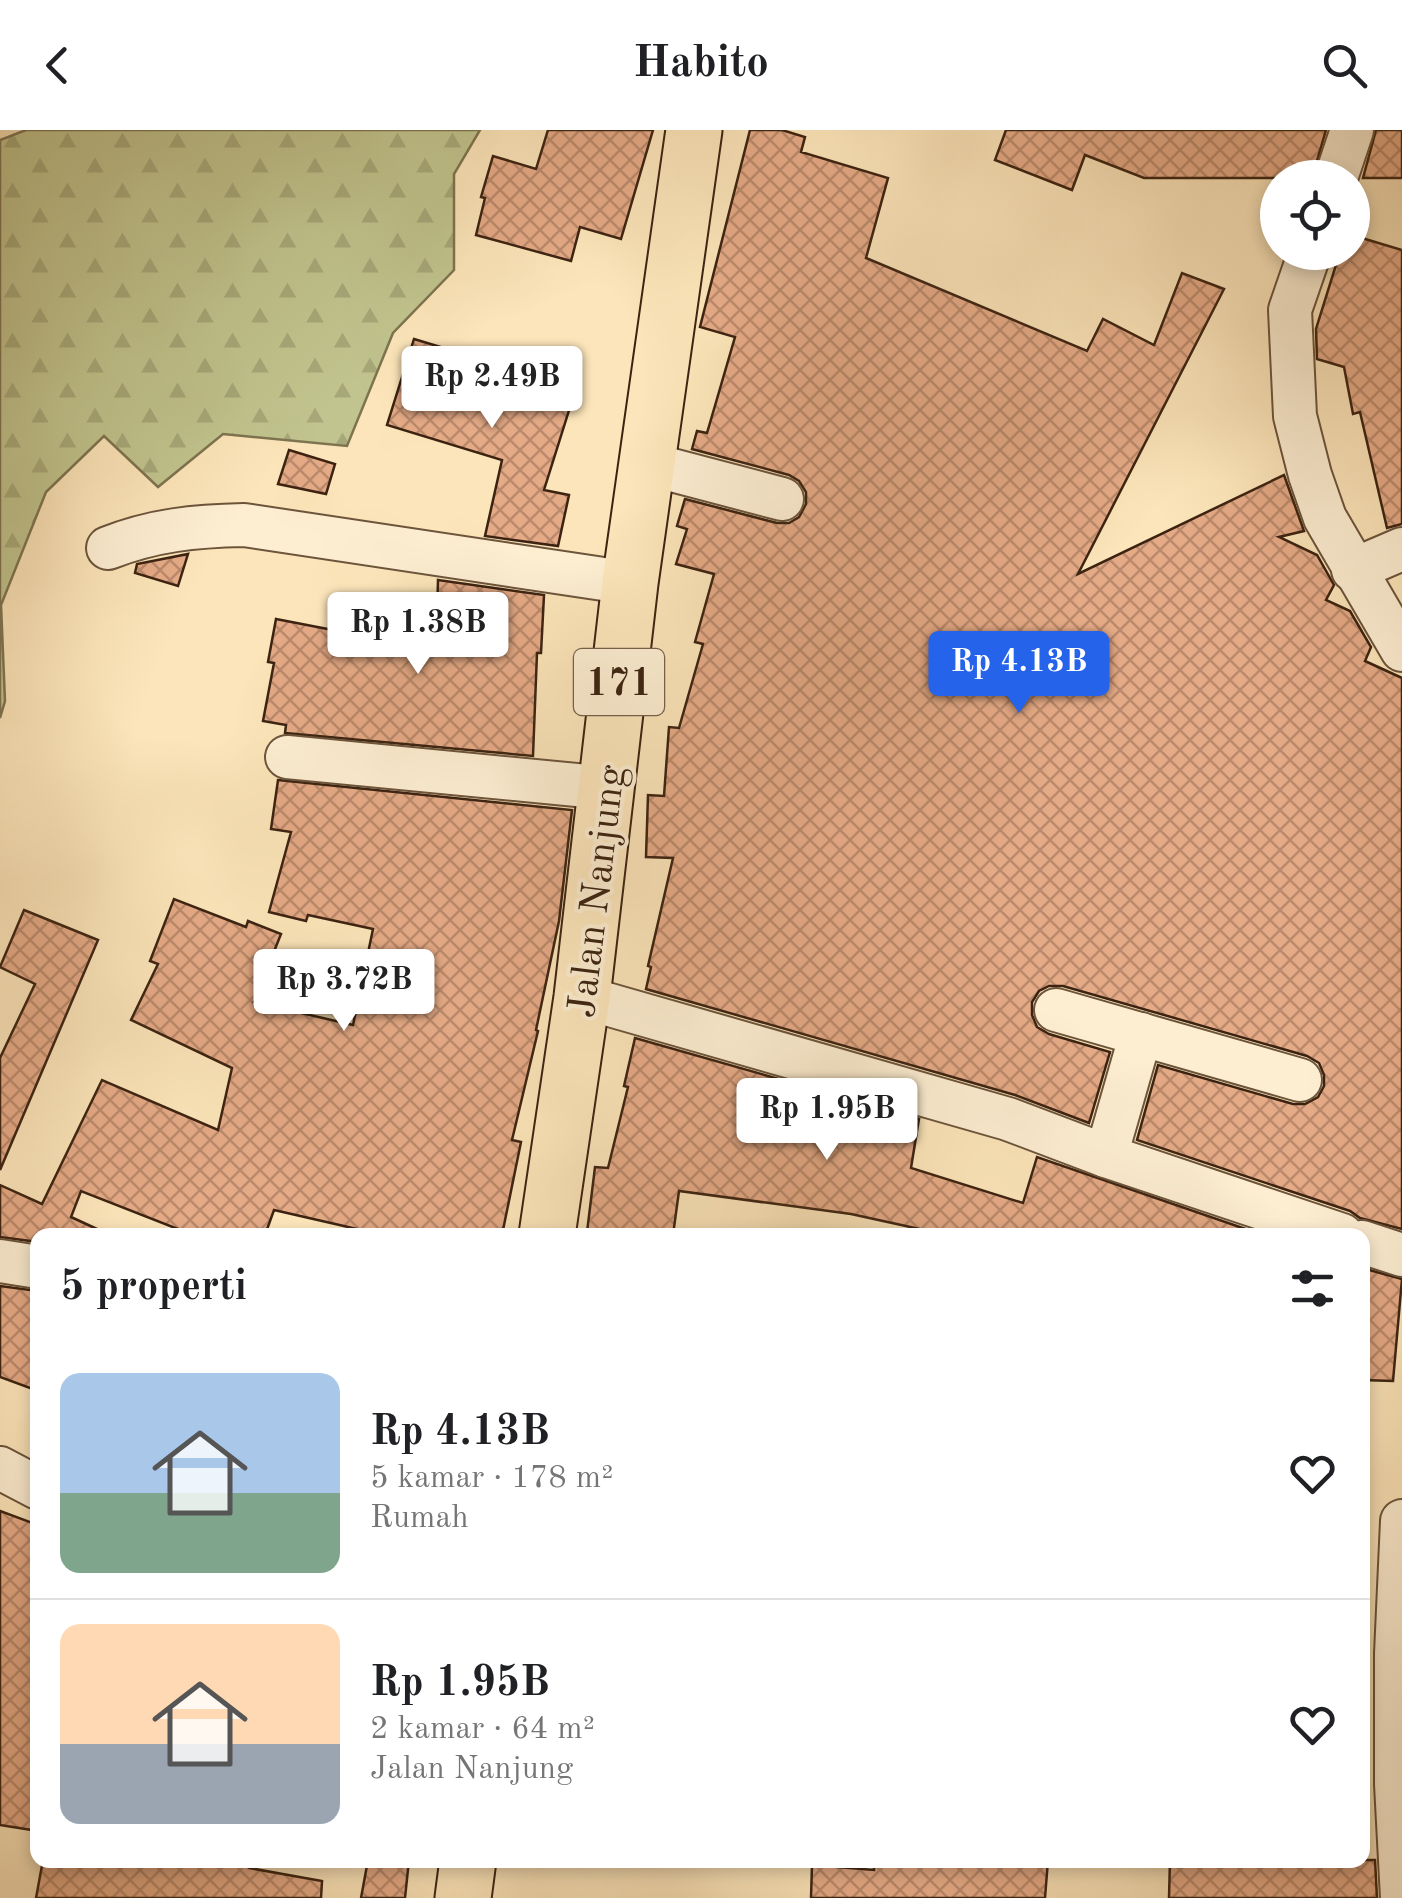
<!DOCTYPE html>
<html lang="id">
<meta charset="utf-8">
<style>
:root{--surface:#fff;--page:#f6f6f6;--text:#202124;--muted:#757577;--line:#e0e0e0;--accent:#2563eb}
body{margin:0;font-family:"Old Standard TT",serif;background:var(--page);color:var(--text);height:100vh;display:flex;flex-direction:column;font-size:38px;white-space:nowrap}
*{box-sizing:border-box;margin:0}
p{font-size:32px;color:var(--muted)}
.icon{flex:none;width:55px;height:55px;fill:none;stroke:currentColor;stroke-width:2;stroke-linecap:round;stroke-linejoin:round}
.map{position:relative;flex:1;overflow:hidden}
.side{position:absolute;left:30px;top:1098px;width:1340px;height:640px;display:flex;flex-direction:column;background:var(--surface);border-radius:20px;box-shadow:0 5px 15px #0003}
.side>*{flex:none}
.buttons{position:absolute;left:1260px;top:30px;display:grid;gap:20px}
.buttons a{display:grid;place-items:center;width:110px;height:110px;border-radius:50%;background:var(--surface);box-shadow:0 5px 15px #0003;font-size:50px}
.price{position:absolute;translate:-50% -85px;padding:0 22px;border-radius:10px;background:#fff;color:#222;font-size:32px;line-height:65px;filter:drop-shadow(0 2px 5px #0008)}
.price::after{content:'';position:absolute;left:50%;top:60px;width:30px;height:22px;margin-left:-15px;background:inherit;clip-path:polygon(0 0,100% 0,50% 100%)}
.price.active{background:var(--accent);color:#fff}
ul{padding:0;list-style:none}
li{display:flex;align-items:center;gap:30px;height:250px;padding:0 30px}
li+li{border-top:2px solid var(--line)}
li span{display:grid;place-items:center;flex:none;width:280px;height:200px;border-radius:20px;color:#555}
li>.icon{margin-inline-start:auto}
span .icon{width:120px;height:120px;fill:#fffc;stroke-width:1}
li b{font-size:42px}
h2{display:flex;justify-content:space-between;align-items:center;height:120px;padding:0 30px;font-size:42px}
header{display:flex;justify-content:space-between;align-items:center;height:130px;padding:0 30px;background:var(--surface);font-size:45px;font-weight:700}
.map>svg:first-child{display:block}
</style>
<header><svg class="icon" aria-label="back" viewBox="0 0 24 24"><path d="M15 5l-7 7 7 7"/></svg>Habito<svg class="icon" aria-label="search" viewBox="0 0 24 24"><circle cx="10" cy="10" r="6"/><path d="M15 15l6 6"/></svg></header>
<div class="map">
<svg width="1402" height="1768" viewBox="0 0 1402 1768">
<defs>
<pattern id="forest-firs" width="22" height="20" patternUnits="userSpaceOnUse" patternTransform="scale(2.5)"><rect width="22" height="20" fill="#c1c48e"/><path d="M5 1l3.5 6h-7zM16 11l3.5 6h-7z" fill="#a7a879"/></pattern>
<pattern id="building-cross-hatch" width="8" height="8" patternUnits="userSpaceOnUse" patternTransform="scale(2.5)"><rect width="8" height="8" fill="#e5aa86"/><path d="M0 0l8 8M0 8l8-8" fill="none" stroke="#bb8a6c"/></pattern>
</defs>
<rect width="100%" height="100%" fill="#fce5ba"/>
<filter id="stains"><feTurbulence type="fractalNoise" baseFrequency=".002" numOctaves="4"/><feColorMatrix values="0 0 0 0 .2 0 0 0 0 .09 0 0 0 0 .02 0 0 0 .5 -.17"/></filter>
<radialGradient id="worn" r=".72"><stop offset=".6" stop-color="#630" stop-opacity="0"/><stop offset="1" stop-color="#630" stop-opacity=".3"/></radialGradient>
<!-- forest -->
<polygon fill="url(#forest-firs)" stroke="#7e7450" stroke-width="2.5" points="26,0 480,0 454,44 454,140 393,203 347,316 223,304 158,357 104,306 46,362 1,475 5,571 0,588 0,10"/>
<!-- building -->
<g fill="url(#building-cross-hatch)" stroke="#3c2311" stroke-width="2.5">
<polygon points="548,0 653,0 621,109 580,97 571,131 476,105 485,68 481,67 493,26 536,39"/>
<polygon points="750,0 782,0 805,7 801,22 888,48 866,128 1087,221 1103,189 1154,215 1182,143 1224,159 1078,444 1284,345 1304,401 1279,407 1317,425 1334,455 1326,470 1350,481 1371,517 1365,531 1402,548 1402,1099 1360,1088 1350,1081 1137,1010 1158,935 1293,974 1305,974 1318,967 1324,956 1324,945 1319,933 1307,926 1063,856 1049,856 1039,861 1032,872 1032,885 1037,897 1049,904 1110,922 1089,993 1015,965 646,859 651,837 648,836 673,728 646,727 648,665 664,666 669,597 679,598 703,514 695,512 714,444 676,434 687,399 677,396 685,369 777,393 789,393 799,387 806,374 806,362 799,351 789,345 692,319 697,301 707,303 735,207 700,197"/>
<polygon points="1006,0 1326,0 1312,48 1144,48 1085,25 1072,60 995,30"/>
<polygon points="1376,0 1402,0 1402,48 1363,48"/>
<polygon points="1352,105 1402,120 1402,394 1387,398 1360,282 1353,284 1344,237 1317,229 1316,199 1340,122 1352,122"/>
<polygon points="414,209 576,258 544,360 569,365 558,416 485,406 502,330 387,295"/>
<polygon points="289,320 335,334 326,364 278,354"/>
<polygon points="188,424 178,456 135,443 137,434"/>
<polygon points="438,450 544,465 541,523 537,523 533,626 285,603 286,595 263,591 274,533 268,532 276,489 436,520"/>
<polygon points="278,650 572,680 559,791 536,900 538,901 512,1010 521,1012 502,1105 383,1105 274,1080 265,1105 193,1105 81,1061 71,1087 110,1105 38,1105 38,1112 0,1107 0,1055 42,1074 102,950 218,1000 232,938 131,890 158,834 150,831 174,769 246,797 248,791 281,804 254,872 353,895 373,799 308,785 306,791 269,782 291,702 271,699"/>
<polygon points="24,780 98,810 0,1040 0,928 35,854 0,837"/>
<polygon points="635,908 919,989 911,1038 1023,1073 1037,1027 1263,1105 923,1105 924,1100 851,1084 679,1061 673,1105 587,1102 595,1037 608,1038 628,957 624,956"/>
<polygon points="1362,1138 1402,1149 1393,1251 1362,1250"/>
<polygon points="0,1156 38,1161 38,1261 0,1247"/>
<polygon points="0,1381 38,1395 38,1701 0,1695"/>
<polygon points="43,1730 250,1730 249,1738 322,1751 321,1768 36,1768"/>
<polygon points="368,1730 409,1730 405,1768 361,1768"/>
<polygon points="874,1730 1048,1730 1045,1768 811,1768 812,1735 874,1740"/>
<polygon points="1170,1730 1375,1730 1377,1768 1169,1768"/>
</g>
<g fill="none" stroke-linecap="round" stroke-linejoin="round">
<!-- street casing -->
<g stroke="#6c543b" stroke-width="46">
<g id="street">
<polyline points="1336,48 1352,0"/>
<polyline points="1310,122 1290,180 1295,286 1310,345 1325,388 1402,520"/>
<polyline points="649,334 782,369"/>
<path d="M 108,418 C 154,400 195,396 244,395 L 630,453"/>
<polyline points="1353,440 1402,419"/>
<polyline points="287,627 608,658"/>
<polyline points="582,867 1008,989 1106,1026 1342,1105"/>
<polyline points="1056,880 1300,950"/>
<polyline points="1106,1026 1141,904"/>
<polyline points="1362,1112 1402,1125"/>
<polyline points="0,1131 38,1137"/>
<polyline points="0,1338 38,1358"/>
<polyline points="1402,1768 1396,1654 1396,1524 1402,1391"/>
</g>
</g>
<!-- primary casing -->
<g stroke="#3c2311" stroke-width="59">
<g id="primary">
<polyline points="547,1105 582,867 630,453 694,0"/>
<polyline points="463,1768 468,1730"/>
</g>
</g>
<!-- street -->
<use href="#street" stroke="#fdeed2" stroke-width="42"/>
<!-- primary -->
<use href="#primary" stroke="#fce5ba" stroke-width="55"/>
</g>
<g text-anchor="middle" stroke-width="8" stroke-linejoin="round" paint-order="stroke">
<!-- shield labels -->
<rect fill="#fdeed2" stroke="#76604b" stroke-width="2.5" x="574" y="519" width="90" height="66" rx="8"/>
<g font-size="38" font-weight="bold" fill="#3c2311">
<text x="619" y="565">171</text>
</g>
<!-- street labels -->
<g font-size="40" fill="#3c2311" stroke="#fdeed2">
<text transform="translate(595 761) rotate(-83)" y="14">Jalan Nanjung</text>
</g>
</g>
<rect width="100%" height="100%" filter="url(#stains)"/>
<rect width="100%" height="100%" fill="url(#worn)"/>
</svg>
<div class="buttons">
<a><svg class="icon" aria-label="locate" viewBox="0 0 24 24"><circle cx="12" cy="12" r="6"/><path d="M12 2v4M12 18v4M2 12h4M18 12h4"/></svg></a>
</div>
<b class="price" style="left:492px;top:301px">Rp 2.49B</b>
<b class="price" style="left:418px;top:547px">Rp 1.38B</b>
<b class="price active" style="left:1019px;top:586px">Rp 4.13B</b>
<b class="price" style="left:344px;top:904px">Rp 3.72B</b>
<b class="price" style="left:827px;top:1033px">Rp 1.95B</b>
<section class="side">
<h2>5 properti<svg class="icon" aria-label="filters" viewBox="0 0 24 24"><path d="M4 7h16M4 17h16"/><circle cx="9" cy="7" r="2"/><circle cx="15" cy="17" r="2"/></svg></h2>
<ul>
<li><span style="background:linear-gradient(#a9c7e8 60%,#7fa58c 0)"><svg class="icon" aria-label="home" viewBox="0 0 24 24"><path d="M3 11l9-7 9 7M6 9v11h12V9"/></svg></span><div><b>Rp 4.13B</b><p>5 kamar · 178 m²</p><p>Rumah</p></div><svg class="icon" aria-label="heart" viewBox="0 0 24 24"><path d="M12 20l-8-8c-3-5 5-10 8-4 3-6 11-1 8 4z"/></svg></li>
<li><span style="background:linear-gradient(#ffd9b3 60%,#9aa5b1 0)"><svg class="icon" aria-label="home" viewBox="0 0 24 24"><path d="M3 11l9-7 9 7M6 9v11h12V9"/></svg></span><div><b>Rp 1.95B</b><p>2 kamar · 64 m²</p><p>Jalan Nanjung</p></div><svg class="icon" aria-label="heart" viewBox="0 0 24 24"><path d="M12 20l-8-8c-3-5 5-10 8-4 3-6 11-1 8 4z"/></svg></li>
</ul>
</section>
</div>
